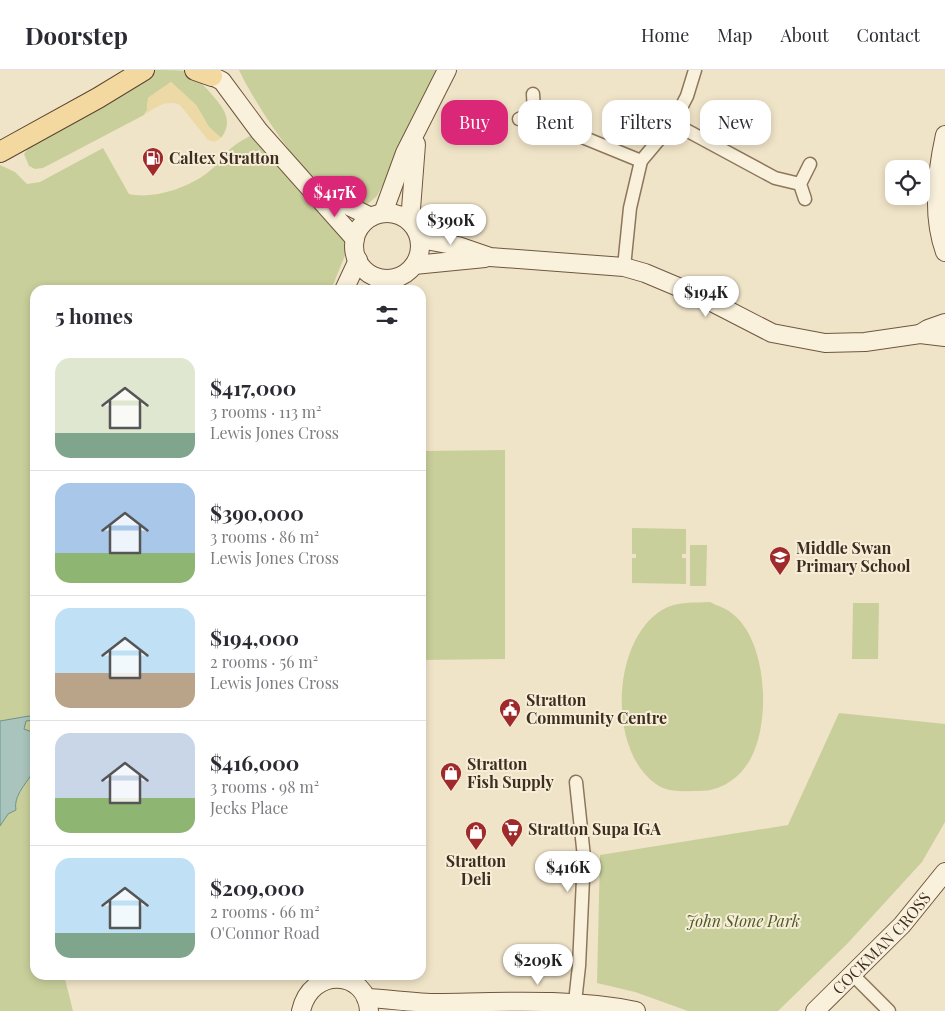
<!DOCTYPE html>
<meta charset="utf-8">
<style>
:root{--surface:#fff;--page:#f2f2f3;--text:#2b2b33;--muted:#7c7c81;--line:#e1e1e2;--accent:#db2777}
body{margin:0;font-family:"Playfair Display",serif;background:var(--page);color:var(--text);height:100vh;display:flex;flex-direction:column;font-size:19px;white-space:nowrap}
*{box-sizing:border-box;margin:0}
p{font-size:16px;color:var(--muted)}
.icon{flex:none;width:28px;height:28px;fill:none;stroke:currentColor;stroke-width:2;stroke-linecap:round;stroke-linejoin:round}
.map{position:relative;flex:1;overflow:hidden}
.side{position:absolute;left:30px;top:215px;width:396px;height:695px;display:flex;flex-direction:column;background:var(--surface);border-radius:15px;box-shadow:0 2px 8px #0003}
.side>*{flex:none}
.guide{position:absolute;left:441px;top:30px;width:429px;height:45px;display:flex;gap:10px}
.controls{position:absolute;left:885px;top:90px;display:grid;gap:10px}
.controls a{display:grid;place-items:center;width:45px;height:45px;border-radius:10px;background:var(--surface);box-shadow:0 2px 8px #0003;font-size:25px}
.price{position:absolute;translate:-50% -42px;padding:0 11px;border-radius:18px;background:#fff;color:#222;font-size:16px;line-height:32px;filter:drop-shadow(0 1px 2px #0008)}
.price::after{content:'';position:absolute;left:50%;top:30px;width:15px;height:11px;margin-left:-8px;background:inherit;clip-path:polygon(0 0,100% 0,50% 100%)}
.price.active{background:var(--accent);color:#fff}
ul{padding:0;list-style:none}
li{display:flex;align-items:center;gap:15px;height:125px;padding:0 25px}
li+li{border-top:1px solid var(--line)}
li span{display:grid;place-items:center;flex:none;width:140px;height:100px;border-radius:15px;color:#555}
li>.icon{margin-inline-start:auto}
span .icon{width:60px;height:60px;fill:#fffc;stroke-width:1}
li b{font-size:21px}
h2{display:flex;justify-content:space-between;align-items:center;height:60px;padding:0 25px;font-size:21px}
.tag{padding:0 18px;border-radius:15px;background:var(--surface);box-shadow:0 2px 8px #0003;font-size:18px;line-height:45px}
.tag.active{background:var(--accent);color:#fff}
header{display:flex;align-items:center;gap:30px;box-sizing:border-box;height:70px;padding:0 25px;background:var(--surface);border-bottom:1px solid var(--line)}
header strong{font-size:24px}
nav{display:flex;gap:28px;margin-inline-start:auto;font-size:18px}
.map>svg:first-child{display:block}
</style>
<header>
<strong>Doorstep</strong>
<nav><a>Home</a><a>Map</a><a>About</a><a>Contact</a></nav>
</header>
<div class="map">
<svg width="945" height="941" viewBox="0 0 945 941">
<rect width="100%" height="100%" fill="#f0e4c8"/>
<!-- green -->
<g fill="#c9cf9b">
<path d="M 152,0 C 162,0 178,0 187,1 C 195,5 201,13 207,19 C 220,34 236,49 221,68 L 209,57 L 196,35 L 171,12 L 148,28 L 147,40 L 144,45 L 43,98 L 35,99 L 29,96 L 24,84 L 30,76 Z"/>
<path d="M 239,0 L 441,0 L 377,126 L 364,137 C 352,132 339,128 328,121 C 302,105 252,29 239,0 Z"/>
<path d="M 259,61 L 345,172 L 346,183 L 331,220 L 35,220 L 35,905 L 64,905 L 73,941 L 0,941 L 0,95 L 15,102 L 27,114 L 40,112 L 103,78 L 129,124 C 155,130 194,116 213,98 C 221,91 226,81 235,75 C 242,70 251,66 259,61 Z"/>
<polygon points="505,380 505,589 421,590 421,381"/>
<polygon points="632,458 686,459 686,484 682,484 682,488 686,488 686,514 632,513 632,488 636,488 636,484 632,484"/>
<polygon points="690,475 707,475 706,516 690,516"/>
<path d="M 710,532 C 718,536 728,539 734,545 C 767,573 771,650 751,688 C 741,707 722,721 700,721 C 686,721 667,723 656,714 C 607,680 612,570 662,540 C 677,531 694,533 710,532 Z"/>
<polygon points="853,533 879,533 878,589 852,589"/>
<polygon points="839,643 945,654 945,752 922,792 847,874 778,941 688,941 635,922 597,913 600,785 788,755"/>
</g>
<!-- sand -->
<path fill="#ecd9a5" d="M 171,12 L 196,35 L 209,57 L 221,68 L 214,72 L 208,70 L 180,35 C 166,29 155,38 144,45 L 147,40 L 148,28 Z"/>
<!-- water -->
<path fill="#a9c4bc" stroke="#6f938a" d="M 29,646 L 35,650 L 26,651 L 24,659 L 35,663 C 35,673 39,692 34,700 C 28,712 13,725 16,740 L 8,744 L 0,756 L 0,651 Z"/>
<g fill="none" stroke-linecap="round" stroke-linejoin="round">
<!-- street casing -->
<g stroke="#8d765c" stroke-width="15">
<g id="street">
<polyline points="534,42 570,62 641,91"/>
<polyline points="519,49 534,42 533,24"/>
<polyline points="673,53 775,108 800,114"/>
<polyline points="805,129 800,114 810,94"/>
<polyline points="624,197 630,138 641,91 673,53 687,26 695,0"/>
<polyline points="852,904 889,941"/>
<polyline points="575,932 579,896 584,787 576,712"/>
</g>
</g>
<!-- secondary casing -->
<g stroke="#6f573f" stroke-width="20">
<g id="secondary">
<polyline points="208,0 212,6 222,11 259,61 355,169"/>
<path d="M 945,65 C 937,101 932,147 945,182"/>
<polyline points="316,120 371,147"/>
<polyline points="383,143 405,83 447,0"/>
<circle cx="387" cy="176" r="33"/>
<polyline points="410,152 416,74"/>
<polyline points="420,169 458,176 490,187 624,197 645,203 702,227 772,263 825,273 865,272 920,264 945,267"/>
<polyline points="414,195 485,188"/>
<polyline points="344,220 358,190"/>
<polyline points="920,264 928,259 945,253"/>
<path d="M 366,928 C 390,929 415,933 438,933 C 505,932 571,928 636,941"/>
<path d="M 301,941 C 311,896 367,900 369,941"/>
<path id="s1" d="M 815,941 L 902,855 L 945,802"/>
</g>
</g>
<!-- primary casing -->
<g stroke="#5b4430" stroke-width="22">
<g id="primary">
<polyline points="195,0 212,6"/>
<polyline points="0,82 98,28 144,0"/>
</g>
</g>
<!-- street -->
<use href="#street" stroke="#faf1dc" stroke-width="12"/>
<!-- secondary -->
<use href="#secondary" stroke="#faf1dc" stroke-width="18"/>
<!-- primary -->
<use href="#primary" stroke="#f3d9a0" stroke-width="20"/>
</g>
<!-- icons -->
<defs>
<g id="fuel-pin" transform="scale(1.125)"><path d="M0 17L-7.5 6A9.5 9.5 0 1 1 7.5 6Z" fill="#9e2a2b" stroke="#f7eed8"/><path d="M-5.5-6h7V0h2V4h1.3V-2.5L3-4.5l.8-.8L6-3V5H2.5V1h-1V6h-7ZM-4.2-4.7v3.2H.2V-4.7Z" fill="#fff"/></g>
<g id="school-pin" transform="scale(1.125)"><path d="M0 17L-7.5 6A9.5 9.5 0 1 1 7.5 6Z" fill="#9e2a2b" stroke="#f7eed8"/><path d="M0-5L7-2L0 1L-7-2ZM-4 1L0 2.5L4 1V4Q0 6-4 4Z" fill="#fff"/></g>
<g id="civic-pin" transform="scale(1.125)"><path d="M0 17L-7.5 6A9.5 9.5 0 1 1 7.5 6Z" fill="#9e2a2b" stroke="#f7eed8"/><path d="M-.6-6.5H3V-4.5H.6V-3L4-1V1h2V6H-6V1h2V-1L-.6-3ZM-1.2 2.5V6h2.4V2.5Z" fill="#fff"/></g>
<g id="shop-pin" transform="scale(1.125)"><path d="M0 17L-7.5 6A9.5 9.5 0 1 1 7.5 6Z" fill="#9e2a2b" stroke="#f7eed8"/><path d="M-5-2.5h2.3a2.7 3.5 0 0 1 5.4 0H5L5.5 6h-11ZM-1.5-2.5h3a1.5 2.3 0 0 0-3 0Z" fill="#fff"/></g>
<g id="supermarket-pin" transform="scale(1.125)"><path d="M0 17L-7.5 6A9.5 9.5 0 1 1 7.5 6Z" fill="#9e2a2b" stroke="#f7eed8"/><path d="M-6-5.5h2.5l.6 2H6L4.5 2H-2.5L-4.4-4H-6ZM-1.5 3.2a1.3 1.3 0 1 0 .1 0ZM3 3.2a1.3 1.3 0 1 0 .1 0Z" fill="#fff"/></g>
</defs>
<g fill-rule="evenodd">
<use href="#fuel-pin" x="153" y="88"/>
<use href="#school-pin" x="780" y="487"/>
<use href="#civic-pin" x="510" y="639"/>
<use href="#shop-pin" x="451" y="703"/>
<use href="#supermarket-pin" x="512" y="759"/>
<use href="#shop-pin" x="476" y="762"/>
</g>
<g text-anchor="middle" stroke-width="4" stroke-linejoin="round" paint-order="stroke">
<!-- poi labels -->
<g font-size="16" font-weight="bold" fill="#3d2e20" stroke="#f7eed8" text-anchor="start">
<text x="169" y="94">Caltex Stratton</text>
<text x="796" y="484">Middle Swan<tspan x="796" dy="18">Primary School</tspan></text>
<text x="526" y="636">Stratton<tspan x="526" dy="18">Community Centre</tspan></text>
<text x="467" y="700">Stratton<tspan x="467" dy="18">Fish Supply</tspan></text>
<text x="528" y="765">Stratton Supa IGA</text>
<text x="476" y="797" text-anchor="middle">Stratton<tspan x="476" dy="18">Deli</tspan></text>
</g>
<!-- park labels -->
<g font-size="16" font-style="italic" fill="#4d5a26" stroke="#f7eed8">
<text x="743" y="857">John Stone Park</text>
</g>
<!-- street labels -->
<g font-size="16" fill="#3d2e20" stroke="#f7eed8">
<text dy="6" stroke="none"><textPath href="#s1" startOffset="95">COCKMAN CROSS</textPath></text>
</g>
</g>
</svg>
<div class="controls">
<a><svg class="icon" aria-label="locate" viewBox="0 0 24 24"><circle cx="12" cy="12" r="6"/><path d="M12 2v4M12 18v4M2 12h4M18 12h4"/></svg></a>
</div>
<b class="price active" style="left:335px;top:148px">$417K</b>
<b class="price" style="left:451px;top:176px">$390K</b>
<b class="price" style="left:706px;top:248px">$194K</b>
<b class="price" style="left:568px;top:823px">$416K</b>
<b class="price" style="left:538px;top:916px">$209K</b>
<div class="guide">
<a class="tag active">Buy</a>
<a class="tag">Rent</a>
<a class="tag">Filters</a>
<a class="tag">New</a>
</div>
<section class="side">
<h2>5 homes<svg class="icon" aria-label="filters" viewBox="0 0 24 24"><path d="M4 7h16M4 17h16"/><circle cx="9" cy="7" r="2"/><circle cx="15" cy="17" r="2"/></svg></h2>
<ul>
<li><span style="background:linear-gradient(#dfe7d0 75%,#7fa58c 0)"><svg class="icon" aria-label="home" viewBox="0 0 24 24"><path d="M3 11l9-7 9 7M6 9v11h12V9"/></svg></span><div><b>$417,000</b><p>3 rooms · 113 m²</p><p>Lewis Jones Cross</p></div></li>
<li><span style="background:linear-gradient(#a9c7e8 70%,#8fb573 0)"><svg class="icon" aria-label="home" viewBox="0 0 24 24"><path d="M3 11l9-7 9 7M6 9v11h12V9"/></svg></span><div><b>$390,000</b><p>3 rooms · 86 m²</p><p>Lewis Jones Cross</p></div></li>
<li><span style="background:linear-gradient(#bfe0f5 65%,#b9a48a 0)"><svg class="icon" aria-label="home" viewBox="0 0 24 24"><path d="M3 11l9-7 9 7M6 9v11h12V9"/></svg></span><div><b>$194,000</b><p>2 rooms · 56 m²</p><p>Lewis Jones Cross</p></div></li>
<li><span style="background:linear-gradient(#c9d6e8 65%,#8fb573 0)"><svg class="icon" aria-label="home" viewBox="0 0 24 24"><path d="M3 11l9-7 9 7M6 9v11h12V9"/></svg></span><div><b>$416,000</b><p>3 rooms · 98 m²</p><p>Jecks Place</p></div></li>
<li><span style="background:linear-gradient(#bfe0f5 75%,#7fa58c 0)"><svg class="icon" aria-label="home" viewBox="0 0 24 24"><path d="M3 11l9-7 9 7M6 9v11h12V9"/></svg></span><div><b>$209,000</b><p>2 rooms · 66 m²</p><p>O'Connor Road</p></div></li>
</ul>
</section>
</div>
